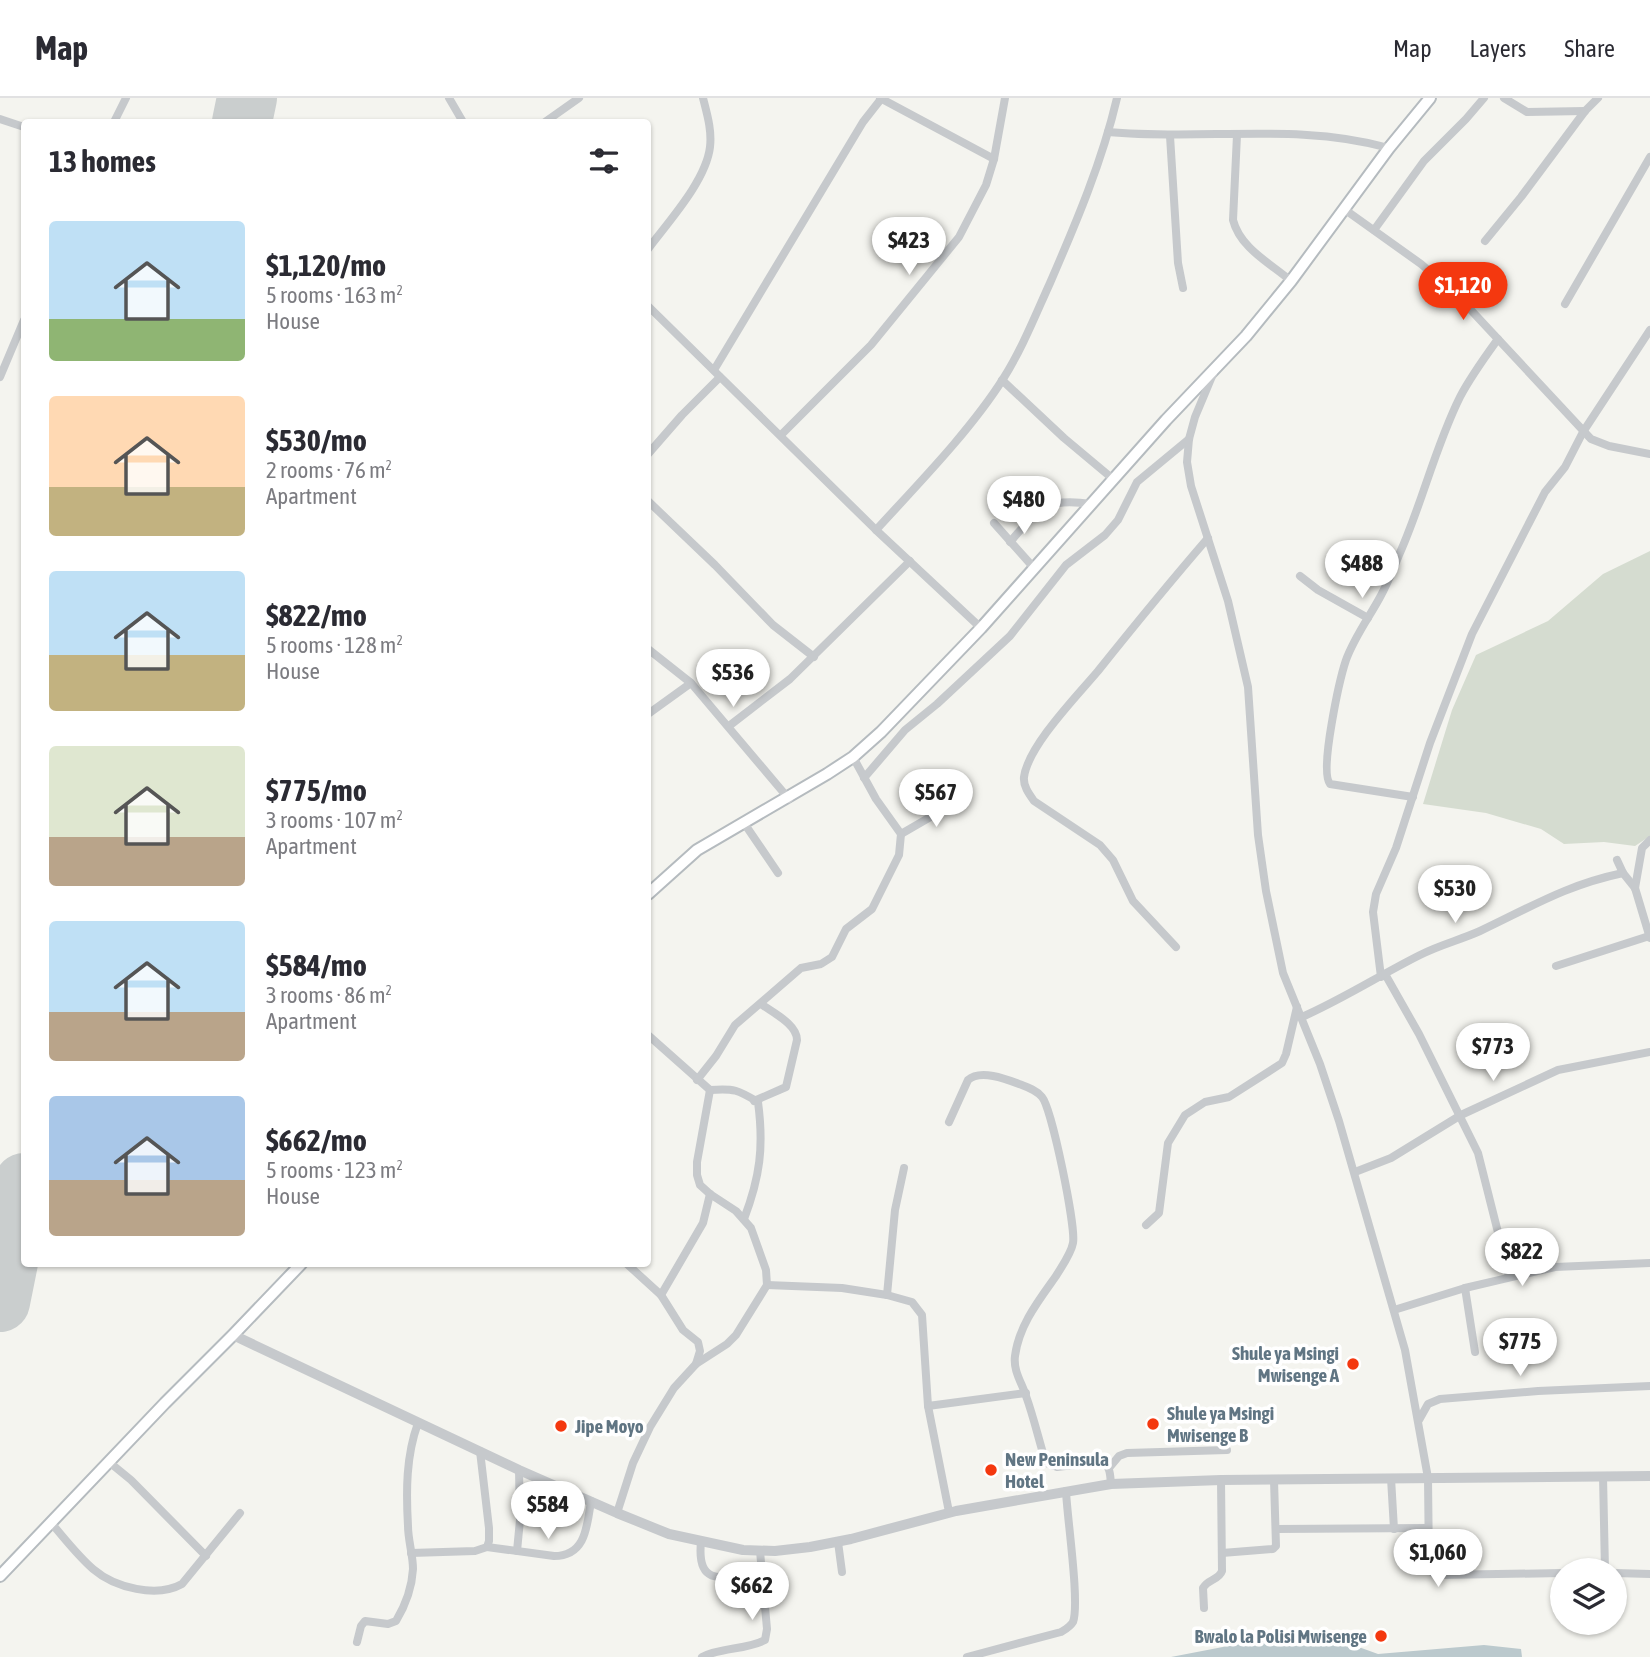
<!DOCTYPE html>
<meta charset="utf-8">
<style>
:root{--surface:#fff;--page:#f7f7f7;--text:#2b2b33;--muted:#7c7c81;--line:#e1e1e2;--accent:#f4380f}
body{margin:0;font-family:"Asap Condensed",sans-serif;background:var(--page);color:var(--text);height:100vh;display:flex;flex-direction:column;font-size:26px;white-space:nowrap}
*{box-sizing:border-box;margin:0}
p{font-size:23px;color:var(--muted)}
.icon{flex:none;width:38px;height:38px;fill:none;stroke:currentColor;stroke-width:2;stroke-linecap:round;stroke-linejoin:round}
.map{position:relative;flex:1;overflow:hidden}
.panel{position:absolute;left:21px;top:21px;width:630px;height:1148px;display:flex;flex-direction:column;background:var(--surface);border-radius:7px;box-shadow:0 2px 5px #0004}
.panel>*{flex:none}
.controls{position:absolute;left:1550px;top:1460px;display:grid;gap:14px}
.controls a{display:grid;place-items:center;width:77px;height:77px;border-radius:50%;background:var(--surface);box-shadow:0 2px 5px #0004;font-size:35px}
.price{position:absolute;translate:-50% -60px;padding:0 16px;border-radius:24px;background:#fff;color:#222;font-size:23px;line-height:46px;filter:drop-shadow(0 2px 4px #0008)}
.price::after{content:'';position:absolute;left:50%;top:42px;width:21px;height:16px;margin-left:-10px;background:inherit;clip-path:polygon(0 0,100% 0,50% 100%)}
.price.active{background:var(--accent);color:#fff}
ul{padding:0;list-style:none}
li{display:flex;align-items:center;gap:21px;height:175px;padding:0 28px}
li span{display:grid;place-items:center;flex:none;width:196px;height:140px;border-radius:7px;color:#555}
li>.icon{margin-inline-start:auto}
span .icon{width:84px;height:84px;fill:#fffc;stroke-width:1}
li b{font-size:30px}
h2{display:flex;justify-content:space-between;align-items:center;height:84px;padding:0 28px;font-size:30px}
header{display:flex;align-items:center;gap:42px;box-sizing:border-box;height:98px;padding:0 35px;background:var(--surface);border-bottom:2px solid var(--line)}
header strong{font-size:33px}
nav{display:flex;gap:38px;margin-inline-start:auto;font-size:24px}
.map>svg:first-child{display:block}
</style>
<header>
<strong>Map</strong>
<nav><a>Map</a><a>Layers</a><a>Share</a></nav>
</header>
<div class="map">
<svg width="1650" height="1559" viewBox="0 0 1650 1559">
<rect width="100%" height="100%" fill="#f4f4ef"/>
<!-- green -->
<polygon fill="#d5dcd0" points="1650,453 1650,738 1635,748 1604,744 1564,746 1541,731 1486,715 1423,706 1452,612 1476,557 1548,523 1603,476"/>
<!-- water -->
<polygon fill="#bbc9cd" points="1308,1538 1331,1539 1378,1556 1484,1547 1521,1551 1522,1559 1171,1559 1275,1539"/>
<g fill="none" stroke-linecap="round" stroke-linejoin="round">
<!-- taxiway -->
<polyline stroke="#cacece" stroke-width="24" points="0,1135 16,1124"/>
<!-- runway -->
<g stroke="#cacece" stroke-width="60">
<polyline points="242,24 247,0"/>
<polyline points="0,1204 24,1085"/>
</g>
<!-- secondary casing -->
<g stroke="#b5bbbf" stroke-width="14">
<g id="secondary">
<polyline points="648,796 697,752 827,676 853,659 881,634 981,530 1166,322 1246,238 1291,183 1389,50 1430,0"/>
<polyline points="0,1478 165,1305 233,1237 301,1166"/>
</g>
</g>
<!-- minor -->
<g stroke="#c6c9cc" stroke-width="8">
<polyline points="449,0 463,24"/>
<polyline points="880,0 994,61"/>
<polyline points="1504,0 1527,14 1585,13"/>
<polyline points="0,21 24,29"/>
<polyline points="114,24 126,0"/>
<polyline points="545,24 579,0"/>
<path d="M 1108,34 C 1201,43 1298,24 1389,50"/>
<path d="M 1237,37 L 1233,122 C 1240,150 1270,165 1291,183"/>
<polyline points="1170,38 1178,165 1183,190"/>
<polyline points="1344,111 1421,166 1455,195 1591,341 1609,348 1650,356"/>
<polyline points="1374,132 1424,63 1466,21 1484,0"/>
<polyline points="1485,143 1521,99 1585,13 1598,0"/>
<path d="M 648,151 C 668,124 706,83 710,49 C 712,32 707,16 703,0"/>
<polyline points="1565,206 1650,59"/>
<polyline points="648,208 876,432 981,530"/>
<polyline points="714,272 863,24 881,1"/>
<polyline points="1213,276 1195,319 1189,341 1187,364 1191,388 1228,503 1248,589 1258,737 1266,793 1283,875 1320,966 1339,1023 1405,1252 1428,1380 1429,1469 1433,1475 1440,1477 1563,1475"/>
<polyline points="0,279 24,222"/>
<polyline points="1002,282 1064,340 1113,381"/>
<polyline points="781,337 871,247 959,139 986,87 994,61 1005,0"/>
<polyline points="648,356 682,317 720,279"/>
<polyline points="648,403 715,467 773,527 814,559"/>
<polyline points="994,425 1034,470"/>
<path d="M 876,432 C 918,386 970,333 1003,281 C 1022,251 1035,218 1050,185 C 1076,125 1102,64 1117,0"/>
<path d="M 1010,444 C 1039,411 1044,399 1091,406"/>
<polyline points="1300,478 1318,492 1368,520"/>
<polyline points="648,551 691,585 789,701"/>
<polyline points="648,616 691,585"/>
<polyline points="729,628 790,581 910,463"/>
<polyline points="864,680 905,632 937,606 1010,538 1066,467 1105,437 1118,422 1137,384 1189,341"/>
<path d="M 1413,699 L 1330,686 C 1319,673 1340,580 1346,562 C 1354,540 1368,521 1379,501 C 1387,487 1393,472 1399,457 C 1422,406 1435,349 1460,299 C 1471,278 1485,259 1498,241"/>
<polyline points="744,725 778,775"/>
<polyline points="901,736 958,703"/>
<polyline points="1617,762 1623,775 1635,790 1650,840"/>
<polyline points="1635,790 1642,750 1650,742"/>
<path d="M 1176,849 L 1133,803 L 1113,762 L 1100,747 L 1034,703 C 1029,696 1023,688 1024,679 C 1028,648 1077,598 1098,573 C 1134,528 1170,484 1208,440"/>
<polyline points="1556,868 1649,838"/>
<polyline points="1385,876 1419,936 1478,1055 1509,1178"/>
<polyline points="1381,879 1373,814 1376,796 1396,750 1430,645 1472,536 1545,394 1565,369 1583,334 1650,232"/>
<path d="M 1302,919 C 1343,901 1380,877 1420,857 C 1439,847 1460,842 1480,833 C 1531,809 1566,787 1623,775"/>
<path d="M 648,937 L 710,992 C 734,990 738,992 758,1004 C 764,1049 760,1079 744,1121"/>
<polyline points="697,982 716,958 735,927 801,870 821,866 832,859 846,831 872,811 899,757 901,736 876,701 853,659"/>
<path d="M 754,1003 L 786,989 L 797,942 C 797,926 773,915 761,906"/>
<path d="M 949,1024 L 968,982 C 980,971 1006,981 1019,986 C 1027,989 1036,992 1042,999 C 1052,1011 1076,1129 1073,1145 C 1071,1156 1062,1168 1056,1178 C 1039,1202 1019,1227 1015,1258 C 1013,1273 1022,1285 1026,1298 C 1034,1320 1039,1343 1046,1365 L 1057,1369 L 1100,1364 C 1111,1367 1110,1377 1111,1386"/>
<polyline points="1355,1074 1391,1060 1461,1017 1558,972 1650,954"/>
<polyline points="1146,1127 1159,1115 1168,1045 1185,1017 1205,1004 1229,999 1282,965 1286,956 1297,909"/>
<polyline points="627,1166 661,1197 683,1232 698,1244 700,1253 696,1266"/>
<polyline points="767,1187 842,1190 887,1197 912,1204 922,1217 928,1308 949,1414"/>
<polyline points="1465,1190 1475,1254"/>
<polyline points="661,1197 703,1125 710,1096"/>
<polyline points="887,1197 895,1112 904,1070"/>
<polyline points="1394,1212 1465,1190 1555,1169 1650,1165"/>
<polyline points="928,1308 1026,1295"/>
<polyline points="1419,1322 1428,1306 1440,1301 1538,1293 1650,1288"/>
<polyline points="109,1364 131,1382 206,1458"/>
<polyline points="1109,1370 1119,1358 1127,1355 1227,1352"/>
<polyline points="1603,1378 1605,1472"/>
<polyline points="1391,1380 1394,1431"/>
<polyline points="617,1415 633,1365 650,1329 674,1290 696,1266 727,1246 736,1237 767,1187 766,1172 751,1130 736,1113 710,1096 700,1087 697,1077 697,1064 710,992"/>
<path d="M 52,1426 C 65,1441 78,1458 93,1471 C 115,1490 157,1500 182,1486 L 240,1415"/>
<polyline points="1276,1431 1428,1430"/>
<path d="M 701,1444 C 696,1493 727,1478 761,1472"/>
<polyline points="838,1444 842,1474"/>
<path d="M 487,1449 L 554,1458 C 586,1458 587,1428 591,1403"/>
<polyline points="517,1453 520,1422 519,1372"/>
<polyline points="411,1455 475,1453 487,1449 489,1443 489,1430 480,1353"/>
<polyline points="1222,1455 1273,1451 1276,1448 1274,1382"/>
<polyline points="1615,1475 1650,1476"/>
<path d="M 1204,1510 L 1203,1490 C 1208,1481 1219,1482 1222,1473 L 1221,1382"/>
<polyline points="1594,1529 1594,1524"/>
<path d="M 357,1544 L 361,1528 L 365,1523 L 388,1526 L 396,1523 C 405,1508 412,1489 413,1471 C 413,1457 408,1442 408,1428 C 406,1393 406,1358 418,1325"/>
<path d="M 702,1559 C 722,1549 746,1552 765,1542 L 767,1531 L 760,1453"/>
<path d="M 967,1559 L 1061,1534 C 1066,1531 1070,1529 1073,1524 C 1080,1505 1067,1419 1066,1393"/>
</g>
<!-- tertiary -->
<polyline stroke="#c6c9cc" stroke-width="10" points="233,1237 519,1372 617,1415 669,1436 743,1452 775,1453 810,1449 851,1441 956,1413 1111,1386 1221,1382 1650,1378"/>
<!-- secondary -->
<use href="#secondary" stroke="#fff" stroke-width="10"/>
</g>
<!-- markers -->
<g fill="#f4380f" stroke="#fff" stroke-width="2.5">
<circle cx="1353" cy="1266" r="7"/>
<circle cx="1153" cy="1326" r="7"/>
<circle cx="561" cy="1328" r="7"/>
<circle cx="991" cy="1372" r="7"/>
<circle cx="1381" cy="1538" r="7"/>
</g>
<g text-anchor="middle" stroke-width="7" stroke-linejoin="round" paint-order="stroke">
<!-- poi labels -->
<g font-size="19" font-weight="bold" fill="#607583" stroke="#fff" text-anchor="start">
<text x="1339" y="1262" text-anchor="end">Shule ya Msingi<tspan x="1339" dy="22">Mwisenge A</tspan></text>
<text x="1167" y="1322">Shule ya Msingi<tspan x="1167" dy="22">Mwisenge B</tspan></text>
<text x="575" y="1335">Jipe Moyo</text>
<text x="1005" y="1368">New Peninsula<tspan x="1005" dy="22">Hotel</tspan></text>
<text x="1367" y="1545" text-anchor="end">Bwalo la Polisi Mwisenge</text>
</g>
</g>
</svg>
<div class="controls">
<a><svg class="icon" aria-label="layers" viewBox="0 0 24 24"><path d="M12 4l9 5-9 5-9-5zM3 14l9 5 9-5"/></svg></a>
</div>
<b class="price" style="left:909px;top:179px">$423</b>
<b class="price active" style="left:1463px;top:224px">$1,120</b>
<b class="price" style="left:1024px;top:438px">$480</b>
<b class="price" style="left:1362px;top:502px">$488</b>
<b class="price" style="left:733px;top:611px">$536</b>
<b class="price" style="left:936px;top:731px">$567</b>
<b class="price" style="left:1455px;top:827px">$530</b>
<b class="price" style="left:1493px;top:985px">$773</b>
<b class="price" style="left:1522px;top:1190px">$822</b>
<b class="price" style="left:1520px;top:1280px">$775</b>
<b class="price" style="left:548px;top:1443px">$584</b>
<b class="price" style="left:1438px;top:1491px">$1,060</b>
<b class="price" style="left:752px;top:1524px">$662</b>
<section class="panel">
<h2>13 homes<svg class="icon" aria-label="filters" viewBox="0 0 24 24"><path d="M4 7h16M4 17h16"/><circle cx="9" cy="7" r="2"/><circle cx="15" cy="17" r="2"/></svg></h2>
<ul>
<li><span style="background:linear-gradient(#bfe0f5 70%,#8fb573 0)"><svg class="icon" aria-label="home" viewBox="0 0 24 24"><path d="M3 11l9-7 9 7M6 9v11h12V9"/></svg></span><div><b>$1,120/mo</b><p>5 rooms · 163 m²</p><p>House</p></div></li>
<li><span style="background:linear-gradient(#ffd9b3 65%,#c2b280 0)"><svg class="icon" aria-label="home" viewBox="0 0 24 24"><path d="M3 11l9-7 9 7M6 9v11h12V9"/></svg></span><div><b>$530/mo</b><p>2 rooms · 76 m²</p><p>Apartment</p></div></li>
<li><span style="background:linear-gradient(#bfe0f5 60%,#c2b280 0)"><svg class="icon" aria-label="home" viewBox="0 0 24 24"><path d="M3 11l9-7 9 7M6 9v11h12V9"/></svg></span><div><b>$822/mo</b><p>5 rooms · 128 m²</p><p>House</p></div></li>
<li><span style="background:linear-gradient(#dfe7d0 65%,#b9a48a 0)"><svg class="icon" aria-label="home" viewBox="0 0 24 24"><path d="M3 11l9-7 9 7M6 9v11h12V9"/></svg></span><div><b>$775/mo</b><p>3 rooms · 107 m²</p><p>Apartment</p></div></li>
<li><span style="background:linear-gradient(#bfe0f5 65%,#b9a48a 0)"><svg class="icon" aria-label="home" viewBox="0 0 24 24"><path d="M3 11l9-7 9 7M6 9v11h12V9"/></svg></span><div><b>$584/mo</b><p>3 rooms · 86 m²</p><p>Apartment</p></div></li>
<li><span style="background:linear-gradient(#a9c7e8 60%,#b9a48a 0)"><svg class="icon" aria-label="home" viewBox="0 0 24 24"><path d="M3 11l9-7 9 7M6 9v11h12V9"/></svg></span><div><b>$662/mo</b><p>5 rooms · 123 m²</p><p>House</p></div></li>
</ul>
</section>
</div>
